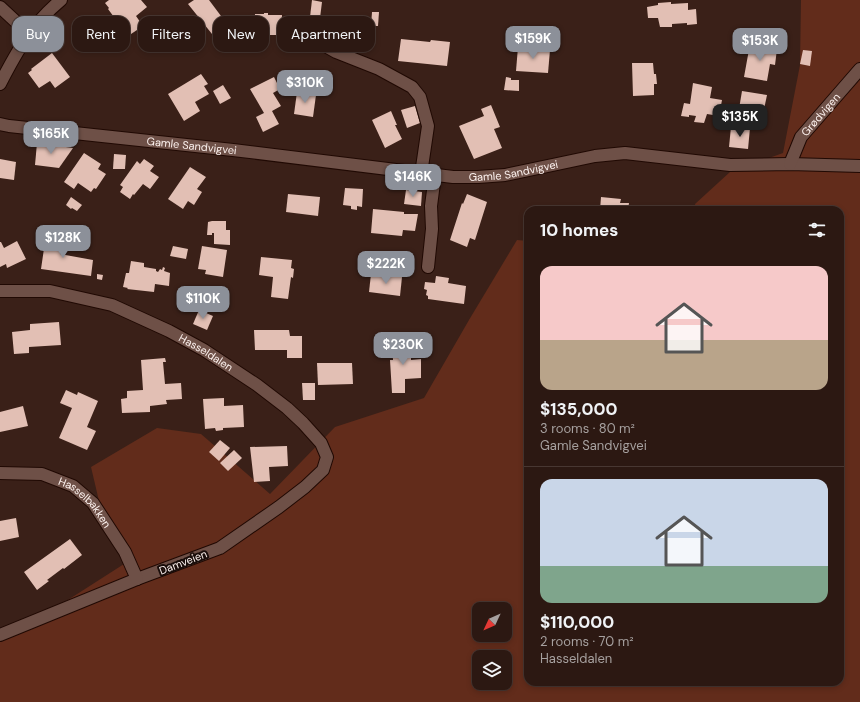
<!DOCTYPE html>
<meta charset="utf-8">
<style>
:root{--surface:#2c1812;--page:#34211b;--text:#f1f3f6;--muted:#a6a09f;--line:#483732;--accent:#8c9099}
body{margin:0;font-family:"DM Sans",sans-serif;background:var(--page);color:var(--text);height:100vh;display:flex;flex-direction:column;font-size:15px;white-space:nowrap}
*{box-sizing:border-box;margin:0}
p{font-size:13px;color:var(--muted)}
.icon{flex:none;width:22px;height:22px;fill:none;stroke:currentColor;stroke-width:2;stroke-linecap:round;stroke-linejoin:round}
.map{position:relative;flex:1;overflow:hidden}
.panel{position:absolute;left:524px;top:206px;width:320px;height:480px;display:flex;flex-direction:column;background:var(--surface);border-radius:12px;box-shadow:0 2px 6px #0003,0 0 0 1px var(--line)}
.panel>*{flex:none}
.banner{position:absolute;left:12px;top:16px;width:380px;height:36px;display:flex;gap:8px}
.needle{width:26px;rotate:226deg}
.tools{position:absolute;left:472px;top:602px;display:grid;gap:8px}
.tools a{display:grid;place-items:center;width:40px;height:40px;border-radius:8px;background:var(--surface);box-shadow:0 2px 6px #0003,0 0 0 1px var(--line);font-size:20px}
.price{position:absolute;translate:-50% -34px;padding:0 9px;border-radius:8px;background:var(--accent);color:#fff;font-size:13px;line-height:26px;filter:drop-shadow(0 1px 2px #0008)}
.price::after{content:'';position:absolute;left:50%;top:24px;width:12px;height:9px;margin-left:-6px;background:inherit;clip-path:polygon(0 0,100% 0,50% 100%)}
.price.current{background:#222;color:#fff}
ul{padding:0;list-style:none}
li{display:grid;align-content:center;gap:8px;height:212px;padding:0 16px}
li+li{border-top:1px solid var(--line)}
li span{display:grid;place-items:center;height:124px;border-radius:12px;color:#555}
li>.icon{margin-inline-start:auto}
span .icon{width:72px;height:72px;fill:#fffc;stroke-width:1}
li b{font-size:17px}
h2{display:flex;justify-content:space-between;align-items:center;height:48px;padding:0 16px;font-size:17px}
.pill{padding:0 14px;border-radius:12px;background:var(--surface);box-shadow:0 2px 6px #0003,0 0 0 1px var(--line);font-size:14px;line-height:36px}
.pill.current{background:var(--accent);color:#fff}
.map>svg:first-child{display:block}
</style>
<div class="map">
<svg width="860" height="702" viewBox="0 0 860 702">
<rect width="100%" height="100%" fill="#3a2018"/>
<!-- green -->
<path fill="#622c1b" fill-rule="evenodd" d="M 801,0 L 860,0 L 860,702 L 0,702 L 0,636 L 46,614 L 124,564 L 99,501 L 91,467 L 157,428 L 201,434 L 270,494 L 335,427 L 424,398 L 469,320 L 517,240 L 528,241 L 528,682 L 840,682 L 840,210 L 696,210 L 695,204 L 730,172 L 783,153 L 800,65 ZM 479,609 L 505,609 L 505,635 L 479,635 ZM 479,657 L 505,657 L 505,683 L 479,683 Z"/>
<!-- building -->
<g fill="#e2bfb4">
<polygon points="109,0 141,0 147,7 136,16 143,26 128,36 108,9 109,8 105,3"/>
<polygon points="194,0 209,0 224,20 215,26 218,30 212,34 188,4"/>
<polygon points="312,0 322,2 320,18 310,17"/>
<polygon points="671,2 671,4 688,3 688,10 696,9 697,24 687,25 687,23 672,24 672,27 660,27 658,18 648,18 647,7 658,5 658,3"/>
<polygon points="372,12 379,12 378,26 371,26"/>
<polygon points="264,13 268,13 268,15 282,15 281,35 268,35 268,42 253,41 255,14 264,14"/>
<polygon points="327,16 361,18 360,41 326,39"/>
<polygon points="401,39 430,42 431,40 450,42 447,66 398,61"/>
<polygon points="750,44 777,49 775,65 770,64 767,81 744,77"/>
<polygon points="518,47 550,50 548,73 516,71"/>
<polygon points="803,50 812,51 810,66 800,64"/>
<polygon points="52,53 70,77 55,88 50,81 39,88 28,73 32,70 31,69"/>
<polygon points="632,63 653,63 654,74 656,74 657,84 654,84 654,95 633,96"/>
<polygon points="201,74 208,84 204,86 209,94 195,102 200,111 184,121 168,94"/>
<polygon points="274,77 280,89 273,93 281,106 272,111 279,124 263,132 256,117 264,113 250,89"/>
<polygon points="506,77 511,78 511,80 519,80 519,91 504,90"/>
<polygon points="693,83 712,87 710,98 722,100 719,116 707,114 704,123 694,122 696,116 689,115 689,117 681,116 684,103 690,104"/>
<polygon points="223,85 231,98 220,104 213,91"/>
<polygon points="742,91 767,95 763,114 739,109"/>
<polygon points="297,92 316,95 313,117 294,114"/>
<polygon points="491,105 500,127 494,129 502,148 474,159 459,126 484,116 481,109"/>
<polygon points="415,106 420,123 407,128 401,110"/>
<polygon points="391,111 397,125 395,125 402,139 385,148 372,120"/>
<polygon points="731,127 750,128 748,149 729,147"/>
<polygon points="37,143 73,148 59,168 35,165"/>
<polygon points="84,153 101,164 98,169 106,174 96,189 94,188 91,192 78,183 74,189 64,182"/>
<polygon points="114,154 126,155 125,169 113,169"/>
<polygon points="0,159 16,162 14,180 0,178"/>
<polygon points="144,159 154,166 150,171 159,177 150,189 143,184 134,195 133,194 130,199 120,192 123,187 120,185 137,161 140,164"/>
<polygon points="190,167 206,177 197,189 202,192 194,205 188,201 183,209 168,199"/>
<polygon points="345,188 363,189 362,207 357,206 357,210 351,209 351,206 343,205"/>
<polygon points="406,190 422,192 421,206 404,204"/>
<polygon points="288,194 320,197 318,216 286,212"/>
<polygon points="467,194 487,202 475,240 470,238 467,247 450,240 462,203 463,204"/>
<polygon points="71,197 82,205 77,211 72,208 71,209 66,205"/>
<polygon points="601,197 621,199 620,203 629,203 628,210 600,210"/>
<polygon points="644,207 663,209 663,210 643,210"/>
<polygon points="373,209 404,212 404,214 418,214 415,231 403,230 402,236 371,233"/>
<polygon points="212,221 226,221 226,230 230,230 230,245 214,244 214,233 212,233 212,235 207,235 208,222"/>
<polygon points="46,235 62,238 60,254 93,260 91,276 41,269"/>
<polygon points="17,241 26,259 7,268 6,264 0,267 0,242 1,242 4,248"/>
<polygon points="173,246 188,249 186,259 170,256"/>
<polygon points="202,246 227,250 223,277 205,274 206,270 198,269"/>
<polygon points="388,252 406,255 403,272 385,270"/>
<polygon points="261,257 292,260 291,268 294,269 293,278 291,277 288,299 271,297 273,277 259,275"/>
<polygon points="131,261 144,263 144,267 156,269 156,271 158,272 160,269 162,270 163,267 165,268 164,271 170,273 169,286 155,284 154,292 127,289 128,288 123,287 126,273 129,273"/>
<polygon points="97,274 103,275 102,280 97,279"/>
<polygon points="371,274 402,277 400,296 369,292"/>
<polygon points="436,276 449,278 448,283 466,286 464,304 428,299 428,296 426,295 427,290 424,289 425,282 435,283"/>
<polygon points="199,310 213,316 207,330 193,324"/>
<polygon points="59,322 61,345 29,347 29,353 14,354 12,332 30,330 30,324"/>
<polygon points="254,330 289,330 290,336 302,336 302,358 287,358 287,350 255,350"/>
<polygon points="411,341 411,360 421,359 421,378 405,379 405,393 392,393 390,360 393,360 392,342"/>
<polygon points="165,358 166,362 163,362 165,384 181,383 182,399 166,400 167,404 150,406 150,412 122,413 121,399 127,398 127,391 143,390 141,360"/>
<polygon points="317,363 352,363 353,384 318,385"/>
<polygon points="302,383 315,383 315,400 303,400"/>
<polygon points="66,390 77,395 78,392 98,401 87,427 96,431 87,450 59,438 72,408 60,403"/>
<polygon points="224,398 224,406 243,405 244,427 223,428 223,430 216,431 215,428 205,429 203,399"/>
<polygon points="23,406 28,426 0,432 0,412"/>
<polygon points="220,440 230,448 219,461 209,452"/>
<polygon points="287,446 288,466 269,467 270,481 254,482 250,447"/>
<polygon points="234,450 242,458 228,471 220,463"/>
<polygon points="16,518 19,537 0,541 0,521"/>
<polygon points="70,539 82,555 64,569 63,568 47,580 49,581 37,590 24,572"/>
</g>
<g fill="none" stroke-linecap="round" stroke-linejoin="round">
<!-- minor casing -->
<g stroke="#200903" stroke-width="14">
<g id="minor">
<polyline points="0,7 28,33"/>
<polyline points="320,43 336,52 379,69 412,87 420,97 428,126 421,174"/>
<path d="M 0,84 C 17,51 32,24 61,0"/>
<path id="s1" d="M 0,124 L 9,126 L 233,150 L 453,177 L 478,177 L 505,175 L 595,156 L 625,153 L 730,165 L 790,164 L 860,166"/>
<path id="s2" d="M 790,164 L 801,137 L 860,69"/>
<polyline points="428,267 432,229 431,206 435,175"/>
<path id="s3" d="M 0,291 L 50,291 L 112,305 L 169,331 L 204,350 L 257,385 L 287,408 L 303,423 L 321,443 L 327,457 L 323,470 L 305,487 L 279,507 L 220,548 L 137,579 L 0,635"/>
<path id="s4" d="M 0,473 L 42,474 L 73,486 L 93,503 L 125,552 L 137,579"/>
</g>
</g>
<!-- minor -->
<use href="#minor" stroke="#6e5047" stroke-width="12"/>
</g>
<g text-anchor="middle" stroke-width="4" stroke-linejoin="round" paint-order="stroke">
<!-- street labels -->
<g font-size="11" fill="#fcf1ee" stroke="#190d0a">
<text dy="4" stroke="none"><textPath href="#s2" startOffset="59">Grødvigen</textPath></text>
<text dy="4" stroke="none"><textPath href="#s1" startOffset="193">Gamle Sandvigvei</textPath></text>
<text dy="4" stroke="none"><textPath href="#s1" startOffset="517">Gamle Sandvigvei</textPath></text>
<text dy="4" stroke="none"><textPath href="#s3" startOffset="219">Hasseldalen</textPath></text>
<text dy="4" stroke="none"><textPath href="#s4" startOffset="95">Hasselbakken</textPath></text>
<text transform="translate(183 562) rotate(-21)" y="4">Damveien</text>
</g>
</g>
</svg>
<div class="tools">
<a><svg class="needle" viewBox="-14 -14 28 28"><path d="M0-13l5 13h-10z" fill="#e53935"/><path d="M0 13l5-13h-10z" fill="#a6a09f"/></svg></a>
<a><svg class="icon" aria-label="layers" viewBox="0 0 24 24"><path d="M12 4l9 5-9 5-9-5zM3 14l9 5 9-5"/></svg></a>
</div>
<b class="price" style="left:533px;top:60px">$159K</b>
<b class="price" style="left:760px;top:62px">$153K</b>
<b class="price" style="left:305px;top:104px">$310K</b>
<b class="price current" style="left:740px;top:138px">$135K</b>
<b class="price" style="left:51px;top:155px">$165K</b>
<b class="price" style="left:413px;top:198px">$146K</b>
<b class="price" style="left:63px;top:259px">$128K</b>
<b class="price" style="left:386px;top:285px">$222K</b>
<b class="price" style="left:203px;top:320px">$110K</b>
<b class="price" style="left:403px;top:366px">$230K</b>
<div class="banner">
<a class="pill current">Buy</a>
<a class="pill">Rent</a>
<a class="pill">Filters</a>
<a class="pill">New</a>
<a class="pill">Apartment</a>
</div>
<section class="panel">
<h2>10 homes<svg class="icon" aria-label="filters" viewBox="0 0 24 24"><path d="M4 7h16M4 17h16"/><circle cx="9" cy="7" r="2"/><circle cx="15" cy="17" r="2"/></svg></h2>
<ul>
<li><span style="background:linear-gradient(#f6c9c9 60%,#b9a48a 0)"><svg class="icon" aria-label="home" viewBox="0 0 24 24"><path d="M3 11l9-7 9 7M6 9v11h12V9"/></svg></span><div><b>$135,000</b><p>3 rooms · 80 m²</p><p>Gamle Sandvigvei</p></div></li>
<li><span style="background:linear-gradient(#c9d6e8 70%,#7fa58c 0)"><svg class="icon" aria-label="home" viewBox="0 0 24 24"><path d="M3 11l9-7 9 7M6 9v11h12V9"/></svg></span><div><b>$110,000</b><p>2 rooms · 70 m²</p><p>Hasseldalen</p></div></li>
</ul>
</section>
</div>
